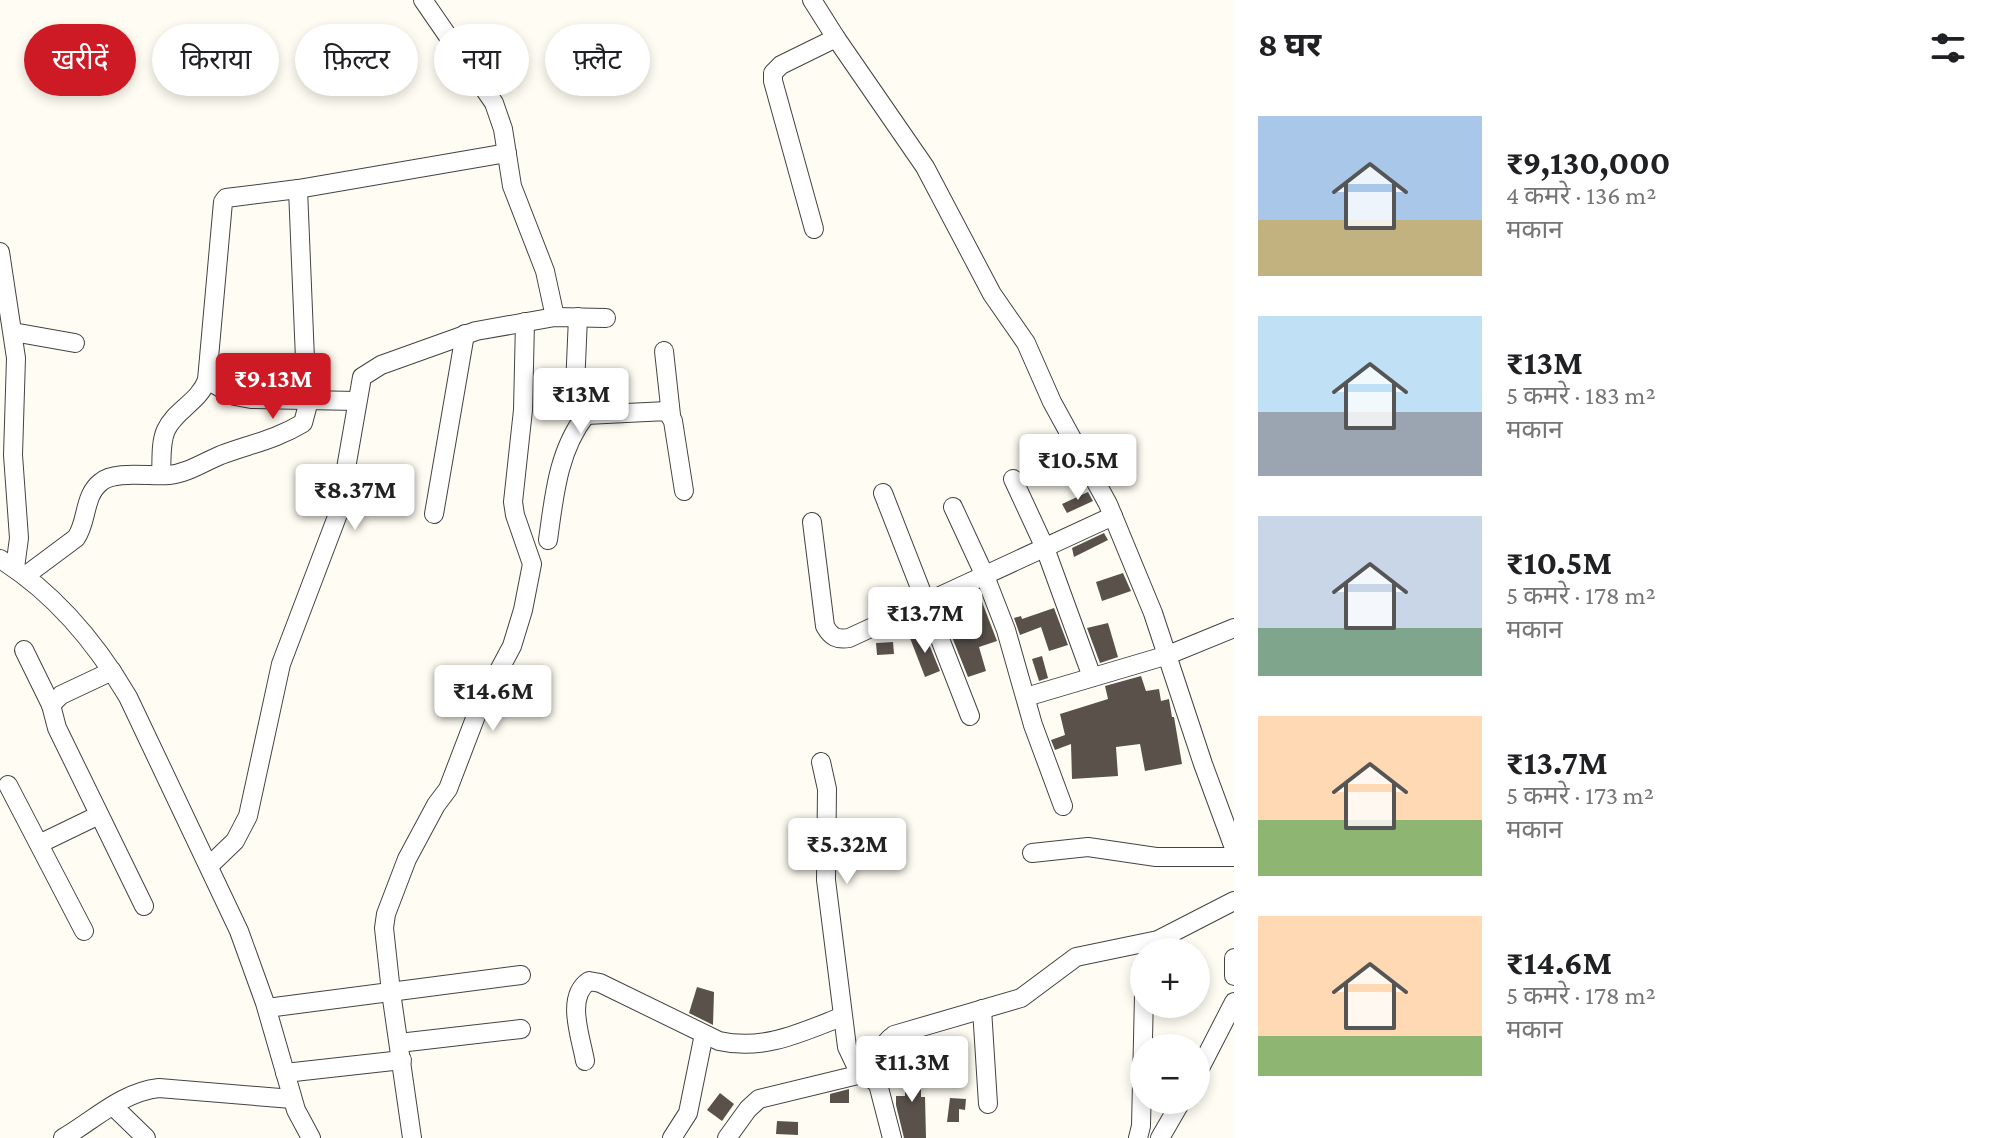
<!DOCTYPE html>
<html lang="hi">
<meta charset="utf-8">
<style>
:root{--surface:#fff;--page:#f2f2f2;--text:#202124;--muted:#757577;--accent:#ce1a25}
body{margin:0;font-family:"Crimson Pro","Noto Sans Devanagari",serif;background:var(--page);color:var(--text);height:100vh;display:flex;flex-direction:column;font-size:30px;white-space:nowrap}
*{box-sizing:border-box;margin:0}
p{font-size:26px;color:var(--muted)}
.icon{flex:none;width:44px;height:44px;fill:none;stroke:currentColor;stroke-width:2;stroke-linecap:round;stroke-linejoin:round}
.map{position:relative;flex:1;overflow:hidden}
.side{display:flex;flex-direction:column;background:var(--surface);width:760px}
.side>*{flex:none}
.hud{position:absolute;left:24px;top:24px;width:760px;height:72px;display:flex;gap:16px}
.buttons{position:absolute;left:1130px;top:938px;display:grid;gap:16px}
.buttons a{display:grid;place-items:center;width:80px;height:80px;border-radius:50%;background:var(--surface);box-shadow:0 4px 12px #0003;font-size:40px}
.price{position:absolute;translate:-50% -68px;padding:0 18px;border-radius:8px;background:#fff;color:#222;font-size:26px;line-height:52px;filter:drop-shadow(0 2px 4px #0008)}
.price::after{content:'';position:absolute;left:50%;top:48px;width:24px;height:18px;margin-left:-12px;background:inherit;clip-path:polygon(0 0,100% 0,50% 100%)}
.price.active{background:var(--accent);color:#fff}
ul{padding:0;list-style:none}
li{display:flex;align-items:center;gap:24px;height:200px;padding:0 24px}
li span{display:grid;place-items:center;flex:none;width:224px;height:160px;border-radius:0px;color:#555}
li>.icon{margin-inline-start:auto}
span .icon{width:96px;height:96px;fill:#fffc;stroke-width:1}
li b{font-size:34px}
h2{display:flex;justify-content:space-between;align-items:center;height:96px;padding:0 24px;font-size:34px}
.chip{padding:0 28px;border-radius:36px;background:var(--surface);box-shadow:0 4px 12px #0003;font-size:28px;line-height:72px}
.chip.active{background:var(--accent);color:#fff}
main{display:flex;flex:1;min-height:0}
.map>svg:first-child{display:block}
</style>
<main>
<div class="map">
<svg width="1234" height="1138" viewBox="0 0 1234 1138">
<rect width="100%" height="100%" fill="#fffdf3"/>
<!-- building -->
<g fill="#5a514b">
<polygon points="1088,492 1093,501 1067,513 1062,504"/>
<polygon points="1104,533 1108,540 1074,557 1072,548"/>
<polygon points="1123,573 1131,591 1102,601 1096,582"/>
<polygon points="979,594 997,641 979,647 986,671 968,677 942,612"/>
<polygon points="1054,608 1068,645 1049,651 1041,627 1020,635 1014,618 1021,616 1022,619"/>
<polygon points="1108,623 1118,657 1100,663 1087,628"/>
<polygon points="924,632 940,671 925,677 910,638"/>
<polygon points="893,642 894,654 877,655 876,643"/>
<polygon points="1042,656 1048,678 1039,681 1032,659"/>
<polygon points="1141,676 1146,691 1159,689 1161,701 1169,699 1172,717 1174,717 1182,764 1145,771 1140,744 1116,747 1118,776 1072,779 1071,744 1055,750 1051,740 1065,735 1060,714 1108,699 1105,686"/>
<polygon points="697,987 714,992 713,1025 689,1013"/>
<polygon points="917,1059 917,1070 921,1070 921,1097 925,1097 926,1138 904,1138 896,1105 896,1096 905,1096 905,1062"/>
<polygon points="849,1089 849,1103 830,1103 830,1094"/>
<polygon points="720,1093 734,1104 722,1121 707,1110"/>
<polygon points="950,1098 966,1099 965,1110 959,1109 959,1122 947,1122"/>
<polygon points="777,1121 798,1122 798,1135 776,1134"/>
</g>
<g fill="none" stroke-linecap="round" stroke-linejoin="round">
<!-- minor casing -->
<g stroke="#434343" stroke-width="20">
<g id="minor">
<polyline points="423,0 494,103 503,129 512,186 545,271 555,317"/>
<polyline points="812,0 836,38 925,167 992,294 1026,343 1052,402 1108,504 1153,613 1203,764 1234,848"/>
<polyline points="814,229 773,81 773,73 781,65 836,38"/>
<polyline points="0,252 16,358 13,455 19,538 15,568"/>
<polyline points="578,317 574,410 586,415 667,411 673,421 684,491"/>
<polyline points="13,332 75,343"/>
<polyline points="664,351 671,415"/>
<polyline points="207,380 235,396 251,399 357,401"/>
<path d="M 161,475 C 162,461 160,443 166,430 C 175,410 199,402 207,380 L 223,202 L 226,198 L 298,189 L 507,153"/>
<polyline points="1013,479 1045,548 1092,677"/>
<polyline points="883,493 970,716"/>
<polyline points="953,507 985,576 1006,630 1033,725 1063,806"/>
<polyline points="434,514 465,334"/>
<path d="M 812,522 L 825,626 C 831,637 837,640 849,638 L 1113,516"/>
<path d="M 548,540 C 554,497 558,450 586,415"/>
<path d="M 0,559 C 53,592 96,643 128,697 L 239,931 L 265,1003 L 296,1110 L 311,1138"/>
<path d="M 25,576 L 76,538 C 88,521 83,496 101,482 C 115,470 151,477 169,475 C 188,473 204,462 221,455 C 250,444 275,440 303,423 L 307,408 L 298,189"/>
<polyline points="24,650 51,705"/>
<polyline points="112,671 61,695 51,705 57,728 144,906"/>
<polyline points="1026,697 1168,655 1234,628"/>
<polyline points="821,762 827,789 826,880 847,1047 856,1066 878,1084 892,1138"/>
<polyline points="8,785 84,931"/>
<polyline points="39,844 99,815"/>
<polyline points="1032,853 1088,847 1156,857 1234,857"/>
<polyline points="209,866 235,841 248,816 281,664 338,514 362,377 381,365 476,331 555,317 606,318"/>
<polyline points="1234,958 1234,976"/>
<polyline points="267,1008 521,975"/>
<polyline points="982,1009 988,1104"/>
<polyline points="399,1043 521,1029"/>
<path d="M 585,1061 C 581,1037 565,997 589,981 L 600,983 L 719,1041 C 763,1051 800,1033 841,1017"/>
<polyline points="285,1073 402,1060"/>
<polyline points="1196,1076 1234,1002"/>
<path d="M 873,1078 C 878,1061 879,1046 894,1035 L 1021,998 L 1076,957 L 1158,940 L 1234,901"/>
<polyline points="113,1106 146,1138"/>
<path d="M 63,1138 C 94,1120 122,1092 159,1088 L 292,1099"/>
<polyline points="412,1138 391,992 384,928 386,914 407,859 436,805 448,789 479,708 512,646 523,610 532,564 515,515 513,502 523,410 525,322"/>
<polyline points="672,1138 688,1113 704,1034"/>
<polyline points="727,1138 748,1109 759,1099 866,1073"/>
<polyline points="1138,1138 1141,1126 1144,995"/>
<polyline points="1160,1138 1182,1100"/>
</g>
</g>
<!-- minor -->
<use href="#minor" stroke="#fff" stroke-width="18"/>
</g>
</svg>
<div class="buttons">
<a>+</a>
<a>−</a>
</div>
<b class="price active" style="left:273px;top:421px">₹9.13M</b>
<b class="price" style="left:581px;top:436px">₹13M</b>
<b class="price" style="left:1078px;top:502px">₹10.5M</b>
<b class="price" style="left:355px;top:532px">₹8.37M</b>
<b class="price" style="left:925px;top:655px">₹13.7M</b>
<b class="price" style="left:493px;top:733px">₹14.6M</b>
<b class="price" style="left:847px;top:886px">₹5.32M</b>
<b class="price" style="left:912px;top:1104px">₹11.3M</b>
<div class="hud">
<a class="chip active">खरीदें</a>
<a class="chip">किराया</a>
<a class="chip">फ़िल्टर</a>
<a class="chip">नया</a>
<a class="chip">फ़्लैट</a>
</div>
</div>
<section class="side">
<h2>8 घर<svg class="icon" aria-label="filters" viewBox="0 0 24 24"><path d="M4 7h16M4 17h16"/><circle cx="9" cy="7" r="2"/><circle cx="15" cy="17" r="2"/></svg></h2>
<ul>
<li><span style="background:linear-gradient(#a9c7e8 65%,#c2b280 0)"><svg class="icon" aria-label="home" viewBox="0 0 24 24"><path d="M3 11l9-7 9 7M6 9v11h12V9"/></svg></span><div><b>₹9,130,000</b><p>4 कमरे · 136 m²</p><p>मकान</p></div></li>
<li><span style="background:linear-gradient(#bfe0f5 60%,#9aa5b1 0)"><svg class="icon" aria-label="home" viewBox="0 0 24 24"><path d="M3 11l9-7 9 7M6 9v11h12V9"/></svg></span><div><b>₹13M</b><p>5 कमरे · 183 m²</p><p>मकान</p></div></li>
<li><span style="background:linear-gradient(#c9d6e8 70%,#7fa58c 0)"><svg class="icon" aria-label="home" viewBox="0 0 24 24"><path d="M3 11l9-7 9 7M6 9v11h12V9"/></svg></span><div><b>₹10.5M</b><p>5 कमरे · 178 m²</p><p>मकान</p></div></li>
<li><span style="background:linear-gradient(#ffd9b3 65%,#8fb573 0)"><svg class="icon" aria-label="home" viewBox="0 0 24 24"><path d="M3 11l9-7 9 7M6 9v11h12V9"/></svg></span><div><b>₹13.7M</b><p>5 कमरे · 173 m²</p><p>मकान</p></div></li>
<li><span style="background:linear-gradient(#ffd9b3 75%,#8fb573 0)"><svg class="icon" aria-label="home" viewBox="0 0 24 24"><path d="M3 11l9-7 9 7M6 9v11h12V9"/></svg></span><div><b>₹14.6M</b><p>5 कमरे · 178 m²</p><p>मकान</p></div></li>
</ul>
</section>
</main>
